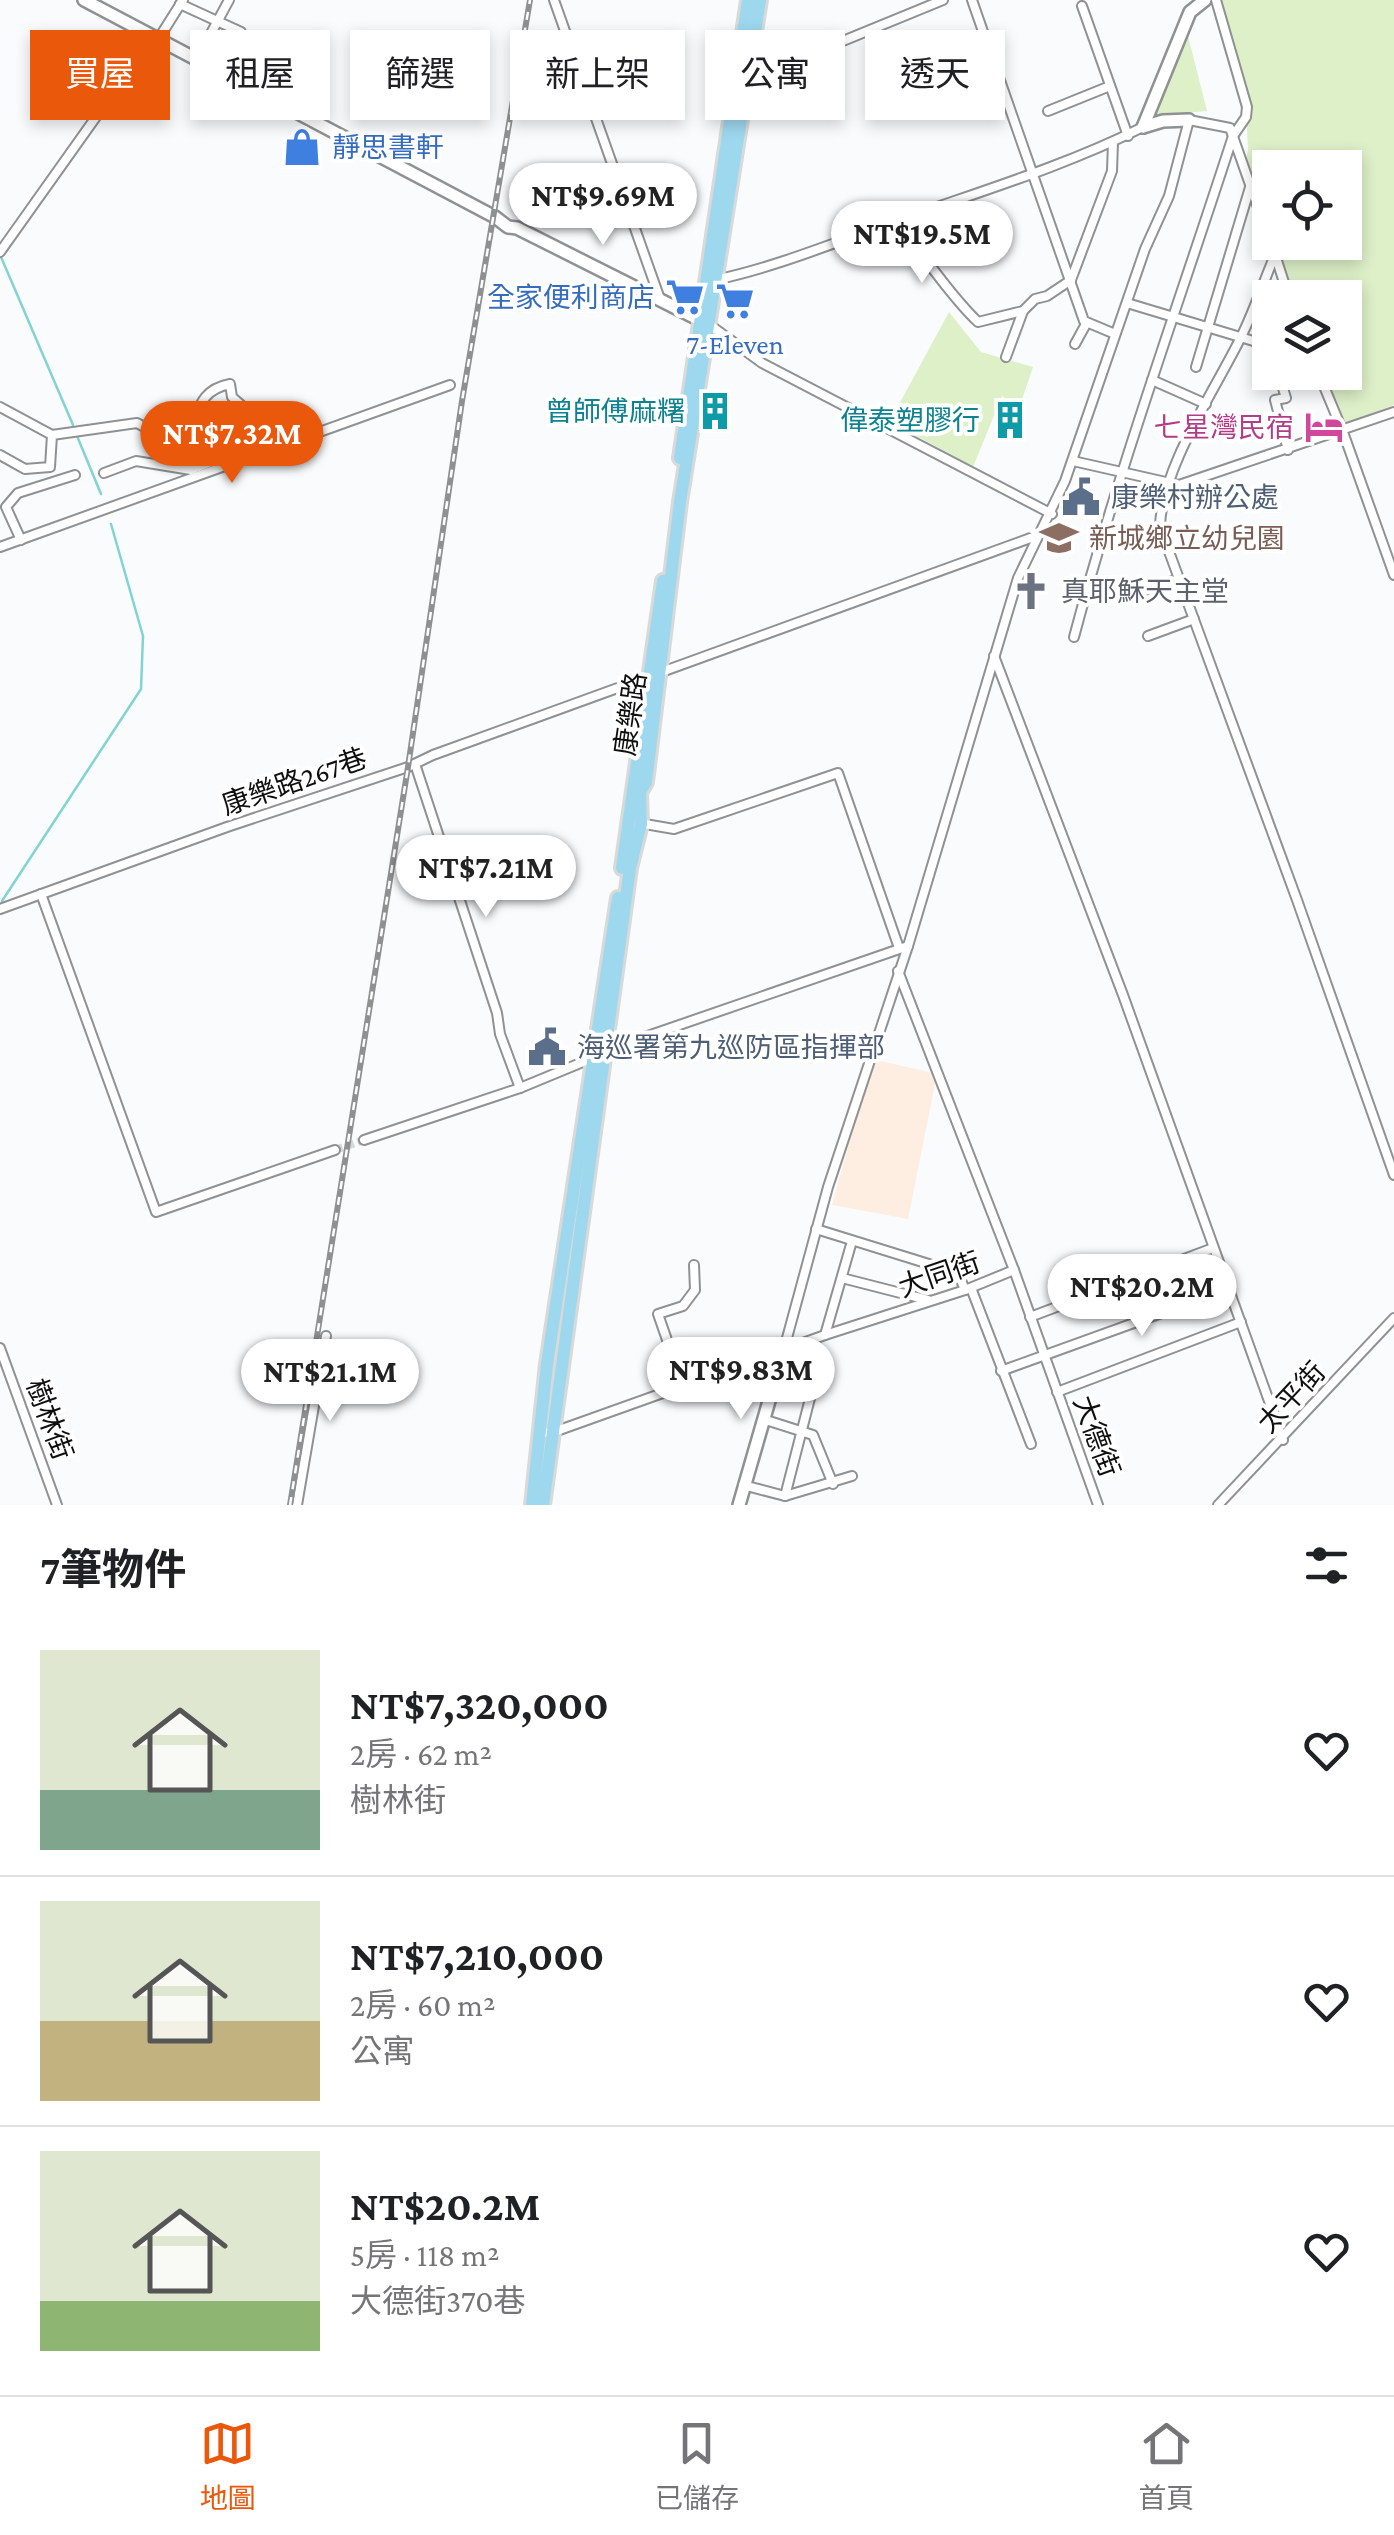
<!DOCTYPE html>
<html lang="zh-TW">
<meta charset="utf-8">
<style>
:root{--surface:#fff;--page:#f6f6f6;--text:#202124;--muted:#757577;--line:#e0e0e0;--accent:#ea580c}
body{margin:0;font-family:"Crimson Pro","Noto Sans TC",serif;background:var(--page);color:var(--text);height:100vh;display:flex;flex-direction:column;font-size:38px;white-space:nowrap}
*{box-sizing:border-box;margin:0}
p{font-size:32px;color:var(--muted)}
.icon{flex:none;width:55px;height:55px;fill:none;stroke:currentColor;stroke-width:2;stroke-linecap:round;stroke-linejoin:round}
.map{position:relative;height:1505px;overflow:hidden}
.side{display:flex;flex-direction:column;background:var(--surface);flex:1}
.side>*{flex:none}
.hud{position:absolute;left:30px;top:30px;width:1335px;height:90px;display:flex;gap:20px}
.buttons{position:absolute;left:1252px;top:150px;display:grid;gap:20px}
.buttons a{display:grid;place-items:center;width:110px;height:110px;border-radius:0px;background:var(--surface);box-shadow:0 5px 15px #0003;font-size:50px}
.price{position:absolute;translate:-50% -85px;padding:0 22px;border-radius:35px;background:#fff;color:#222;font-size:32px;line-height:65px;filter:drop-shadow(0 2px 5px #0008)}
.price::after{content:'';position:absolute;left:50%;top:60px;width:30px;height:22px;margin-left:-15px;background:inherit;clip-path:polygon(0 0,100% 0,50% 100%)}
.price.current{background:var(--accent);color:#fff}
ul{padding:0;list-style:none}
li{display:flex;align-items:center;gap:30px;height:250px;padding:0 40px}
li+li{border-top:2px solid var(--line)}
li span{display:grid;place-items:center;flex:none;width:280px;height:200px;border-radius:0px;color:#555}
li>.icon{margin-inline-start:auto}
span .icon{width:120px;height:120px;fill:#fffc;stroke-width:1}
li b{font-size:42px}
h2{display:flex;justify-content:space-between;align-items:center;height:120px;padding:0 40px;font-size:42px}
.pill{padding:0 35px;border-radius:0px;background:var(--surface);box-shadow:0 5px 15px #0003;font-size:35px;line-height:90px}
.pill.current{background:var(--accent);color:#fff}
.tab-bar{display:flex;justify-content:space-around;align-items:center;height:140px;border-top:2px solid var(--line);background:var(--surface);font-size:28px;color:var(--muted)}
.tab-bar a{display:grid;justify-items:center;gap:5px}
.tab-bar .current{color:var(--accent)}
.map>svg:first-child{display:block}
</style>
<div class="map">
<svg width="1394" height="1505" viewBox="0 0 1394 1505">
<rect width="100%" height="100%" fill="#fafbfd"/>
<!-- industrial -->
<polygon fill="#fdeee1" points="872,1059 937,1074 908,1219 832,1205"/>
<!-- green -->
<g fill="#ddf0c8">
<polygon points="1213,0 1394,0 1394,405 1342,425 1334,423 1317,373 1345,372 1345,298 1291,297 1272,243 1345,242 1345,168 1270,168 1270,238 1245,165 1248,149 1246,109"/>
<polygon points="1188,36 1207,111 1154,116"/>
<polygon points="949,312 981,352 1033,367 1019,408 1002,396 973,467 890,421"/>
</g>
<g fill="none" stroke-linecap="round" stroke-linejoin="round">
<!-- stream -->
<g stroke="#82d3d3" stroke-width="2.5">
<polyline points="1,257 73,425"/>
<polyline points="77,436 101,494"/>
<polyline points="2,901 141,689 143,636 111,524"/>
</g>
<!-- street-tunnel -->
<polyline stroke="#d7d8d9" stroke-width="8" stroke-dasharray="8 4" stroke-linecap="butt" points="335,1150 364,1140"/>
<!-- street casing -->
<g stroke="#909193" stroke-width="12">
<g id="street">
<polyline points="554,0 660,299"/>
<polyline points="972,0 1084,321 1115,334"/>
<polyline points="180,4 241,32"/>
<polyline points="1082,6 1128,136"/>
<polyline points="196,61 229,0"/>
<polyline points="749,64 777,68 943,0"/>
<polyline points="1048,111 1110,86"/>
<path d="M 892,223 C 925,252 945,291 978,322 L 1023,311 L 1035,299 L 1047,296 L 1071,280"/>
<polyline points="1271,242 1289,298"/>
<polyline points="0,252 118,86 159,38 183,0"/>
<path d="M 1275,255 C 1263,283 1253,314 1239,341 C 1213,393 1161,470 1160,527 L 1297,900 L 1394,1175"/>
<path d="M 715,280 C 776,267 833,243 891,223 C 975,193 1063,167 1143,127"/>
<polyline points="1071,280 1112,171 1113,142"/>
<polyline points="1127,303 1270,346"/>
<polyline points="710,325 762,363 1052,514"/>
<polyline points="1075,344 1086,324"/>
<polyline points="1006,357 1023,311"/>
<polyline points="1196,367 1251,184"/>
<polyline points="1278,372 1286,398 1275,400 1288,450"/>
<polyline points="1318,372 1343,432 1394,575"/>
<polyline points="1152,380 1206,404"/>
<polyline points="0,407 52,435"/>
<path d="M 0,455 L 25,469 L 50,467 L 52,435 L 137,423 L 177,445 C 203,429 188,392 230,384 L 232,397 L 248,411 L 262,409 L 268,415 L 274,437 L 191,470 L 136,461 L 104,473"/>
<polyline points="1073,461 1179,485 1394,412"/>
<polyline points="21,540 6,507 18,493 75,475"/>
<polyline points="0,547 450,385"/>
<polyline points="1138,592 1179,579"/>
<polyline points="1148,636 1194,619"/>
<path d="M 1074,637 C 1119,468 1179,303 1233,136 L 1246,117 L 1247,107 L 1216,0"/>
<polyline points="994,656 1123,995 1283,1440"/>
<polyline points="415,764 497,1013 500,1034 520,1088"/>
<polyline points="639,823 674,829 838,773 899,948"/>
<polyline points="41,894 156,1212 335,1150"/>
<polyline points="0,909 227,827 408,767 433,755 1036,536"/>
<polyline points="898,971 1014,1270 1098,1505"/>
<polyline points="607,1050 908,946"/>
<polyline points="364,1140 520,1088 595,1057"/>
<polyline points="816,1229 958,1273 965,1290"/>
<polyline points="842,1278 928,1300"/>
<polyline points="971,1288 1031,1444"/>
<polyline points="1030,1317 1213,1248"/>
<polyline points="825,1335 852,1241"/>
<polyline points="0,1348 57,1505"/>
<polyline points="784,1349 828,1187 908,946 1018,578 1065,481 1145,249 1169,196 1189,120 1230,128 1270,241"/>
<polyline points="1001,1371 1228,1289"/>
<polyline points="683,1386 658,1314 683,1306 695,1290 694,1265"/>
<polyline points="1057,1392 1241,1322"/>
<polyline points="763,1419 813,1435 833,1484"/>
<polyline points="538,1432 551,1433 825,1335 965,1290 1014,1270"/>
<polyline points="743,1485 785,1496 852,1476"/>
<polyline points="785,1496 816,1375 808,1342"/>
<polyline points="297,1505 326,1336"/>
<polyline points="1218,1505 1394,1318"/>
</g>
</g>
<!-- secondary casing -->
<g stroke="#909193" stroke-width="16">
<g id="secondary">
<polyline points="84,0 495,217 508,227 517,228 706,323"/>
<polyline points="1143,127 1190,12 1205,0"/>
<polyline points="1143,127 1163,121 1189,120"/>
<polyline points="739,1505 784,1349"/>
</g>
</g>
<!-- primary casing -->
<g stroke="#d8d9d9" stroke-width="18">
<g id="primary">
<polyline points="680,458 748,0"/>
<polyline points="622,868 663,581"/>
<polyline points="532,1505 547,1364 618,898"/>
<polyline points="543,1505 630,868 641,824 640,792 646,782 680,502 760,0"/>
</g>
</g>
<!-- street -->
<use href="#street" stroke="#fff" stroke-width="8"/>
<!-- secondary -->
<use href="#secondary" stroke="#fff" stroke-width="11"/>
<!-- primary -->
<use href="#primary" stroke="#9ed8ee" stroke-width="12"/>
<!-- rail casing -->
<g stroke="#8f9091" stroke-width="6">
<polyline id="rail" points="290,1505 408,767 462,401 530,0"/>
</g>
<!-- rail -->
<use href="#rail" stroke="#fff" stroke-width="2.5" stroke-dasharray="8" stroke-linecap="butt"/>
</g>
<!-- icons -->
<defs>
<g id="shop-bare" transform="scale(3)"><path d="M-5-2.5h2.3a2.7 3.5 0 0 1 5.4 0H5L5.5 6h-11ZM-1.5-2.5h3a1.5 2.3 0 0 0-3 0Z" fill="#3f7fe0" stroke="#fff" stroke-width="2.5" paint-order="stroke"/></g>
<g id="supermarket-bare" transform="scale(3)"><path d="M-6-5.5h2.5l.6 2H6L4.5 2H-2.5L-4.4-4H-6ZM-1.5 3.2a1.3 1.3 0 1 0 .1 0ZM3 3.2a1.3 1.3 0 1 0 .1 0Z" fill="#3f7fe0" stroke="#fff" stroke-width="2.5" paint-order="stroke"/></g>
<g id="building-bare" transform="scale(3)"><path d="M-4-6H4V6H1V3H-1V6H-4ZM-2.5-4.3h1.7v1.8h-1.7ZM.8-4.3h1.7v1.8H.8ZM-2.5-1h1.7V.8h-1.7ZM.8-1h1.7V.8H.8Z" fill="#0f9aa8" stroke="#fff" stroke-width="2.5" paint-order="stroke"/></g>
<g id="hotel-bare" transform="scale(3)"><path d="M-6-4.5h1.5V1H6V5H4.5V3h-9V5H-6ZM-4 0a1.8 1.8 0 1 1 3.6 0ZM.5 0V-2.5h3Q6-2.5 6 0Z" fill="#d1479c" stroke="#fff" stroke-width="2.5" paint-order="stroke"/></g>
<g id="civic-bare" transform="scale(3)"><path d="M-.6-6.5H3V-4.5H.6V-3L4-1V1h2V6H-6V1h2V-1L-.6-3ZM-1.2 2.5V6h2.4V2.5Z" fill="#5c6f8a" stroke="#fff" stroke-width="2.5" paint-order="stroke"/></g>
<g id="school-bare" transform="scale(3)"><path d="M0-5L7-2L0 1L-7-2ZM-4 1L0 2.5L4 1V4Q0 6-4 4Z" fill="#8d6e63" stroke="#fff" stroke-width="2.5" paint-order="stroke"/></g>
<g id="church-bare" transform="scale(3)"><path d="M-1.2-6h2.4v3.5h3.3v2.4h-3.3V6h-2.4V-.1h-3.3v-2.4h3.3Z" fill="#6b7280" stroke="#fff" stroke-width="2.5" paint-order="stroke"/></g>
</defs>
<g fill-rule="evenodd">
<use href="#shop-bare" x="302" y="147"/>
<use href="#supermarket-bare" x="685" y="297"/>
<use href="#supermarket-bare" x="735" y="301"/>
<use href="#building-bare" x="715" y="411"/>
<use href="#building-bare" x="1010" y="420"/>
<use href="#hotel-bare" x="1324" y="427"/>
<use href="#civic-bare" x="1081" y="497"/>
<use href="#school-bare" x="1059" y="538"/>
<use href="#church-bare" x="1031" y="591"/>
<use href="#civic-bare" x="547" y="1047"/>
</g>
<g text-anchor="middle" stroke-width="8" stroke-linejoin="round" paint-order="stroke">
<!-- shop labels -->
<g font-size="28" fill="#366cbe" stroke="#fff" text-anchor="start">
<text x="332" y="157">靜思書軒</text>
<text x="655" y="307" text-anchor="end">全家便利商店</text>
<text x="735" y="354" text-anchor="middle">7-Eleven</text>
</g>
<!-- culture labels -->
<g font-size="28" fill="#0d838f" stroke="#fff" text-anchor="end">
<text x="685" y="421">曾師傅麻糬</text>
<text x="980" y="430">偉泰塑膠行</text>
</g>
<!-- hotel labels -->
<g font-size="28" fill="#b23c85" stroke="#fff" text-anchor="end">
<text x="1294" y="437">七星灣民宿</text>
</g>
<!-- service labels -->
<g font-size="28" fill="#4e5e75" stroke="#fff" text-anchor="start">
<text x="1111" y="507">康樂村辦公處</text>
<text x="577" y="1057">海巡署第九巡防區指揮部</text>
</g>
<!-- education labels -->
<g font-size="28" fill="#785e54" stroke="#fff" text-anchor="start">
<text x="1089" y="548">新城鄉立幼兒園</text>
</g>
<!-- worship labels -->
<g font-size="28" fill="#5b616d" stroke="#fff" text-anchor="start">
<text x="1061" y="601">真耶穌天主堂</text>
</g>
<!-- street labels -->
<g font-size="28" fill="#0e0f0f" stroke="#fff">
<text transform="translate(630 714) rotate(-82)" y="10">康樂路</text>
<text transform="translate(294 781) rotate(-19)" y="10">康樂路267巷</text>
<text transform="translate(939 1274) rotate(-19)" y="10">大同街</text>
<text transform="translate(1291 1397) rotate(-47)" y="10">太平街</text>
<text transform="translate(50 1419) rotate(70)" y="10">樹林街</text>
<text transform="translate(1097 1436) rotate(70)" y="10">大德街</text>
</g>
</g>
</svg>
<div class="buttons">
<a><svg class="icon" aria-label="locate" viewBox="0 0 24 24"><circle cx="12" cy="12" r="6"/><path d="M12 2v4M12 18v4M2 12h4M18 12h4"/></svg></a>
<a><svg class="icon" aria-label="layers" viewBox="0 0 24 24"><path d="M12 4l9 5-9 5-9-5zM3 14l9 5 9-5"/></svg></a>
</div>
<b class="price" style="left:603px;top:248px">NT$9.69M</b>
<b class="price" style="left:922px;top:286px">NT$19.5M</b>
<b class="price current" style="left:232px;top:486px">NT$7.32M</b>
<b class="price" style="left:486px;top:920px">NT$7.21M</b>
<b class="price" style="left:1142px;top:1339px">NT$20.2M</b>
<b class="price" style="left:741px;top:1422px">NT$9.83M</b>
<b class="price" style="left:330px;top:1424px">NT$21.1M</b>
<div class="hud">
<a class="pill current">買屋</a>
<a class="pill">租屋</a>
<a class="pill">篩選</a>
<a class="pill">新上架</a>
<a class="pill">公寓</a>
<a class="pill">透天</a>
</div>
</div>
<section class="side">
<h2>7筆物件<svg class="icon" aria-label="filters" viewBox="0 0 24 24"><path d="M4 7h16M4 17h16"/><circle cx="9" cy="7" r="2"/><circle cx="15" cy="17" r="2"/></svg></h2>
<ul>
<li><span style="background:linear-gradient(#dfe7d0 70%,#7fa58c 0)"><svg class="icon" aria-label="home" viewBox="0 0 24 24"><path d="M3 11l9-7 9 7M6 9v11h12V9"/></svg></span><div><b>NT$7,320,000</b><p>2房 · 62 m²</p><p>樹林街</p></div><svg class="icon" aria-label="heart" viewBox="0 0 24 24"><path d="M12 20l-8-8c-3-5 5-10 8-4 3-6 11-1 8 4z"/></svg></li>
<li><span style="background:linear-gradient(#dfe7d0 60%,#c2b280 0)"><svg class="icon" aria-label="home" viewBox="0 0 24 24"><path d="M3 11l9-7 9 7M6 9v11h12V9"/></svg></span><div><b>NT$7,210,000</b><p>2房 · 60 m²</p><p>公寓</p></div><svg class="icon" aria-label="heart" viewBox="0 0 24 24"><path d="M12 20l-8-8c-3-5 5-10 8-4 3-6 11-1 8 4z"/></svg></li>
<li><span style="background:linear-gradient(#dfe7d0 75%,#8fb573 0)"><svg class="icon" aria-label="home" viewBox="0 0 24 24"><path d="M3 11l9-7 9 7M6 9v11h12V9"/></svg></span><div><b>NT$20.2M</b><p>5房 · 118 m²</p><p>大德街370巷</p></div><svg class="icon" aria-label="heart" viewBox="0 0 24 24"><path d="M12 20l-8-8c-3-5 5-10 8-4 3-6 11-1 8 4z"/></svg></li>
</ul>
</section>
<nav class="tab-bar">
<a class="current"><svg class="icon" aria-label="map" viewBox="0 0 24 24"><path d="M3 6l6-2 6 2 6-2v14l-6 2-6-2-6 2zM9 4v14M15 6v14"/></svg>地圖</a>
<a><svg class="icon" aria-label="saved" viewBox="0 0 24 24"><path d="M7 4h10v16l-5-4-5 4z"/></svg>已儲存</a>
<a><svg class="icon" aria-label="home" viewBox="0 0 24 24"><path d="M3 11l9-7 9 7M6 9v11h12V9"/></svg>首頁</a>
</nav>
